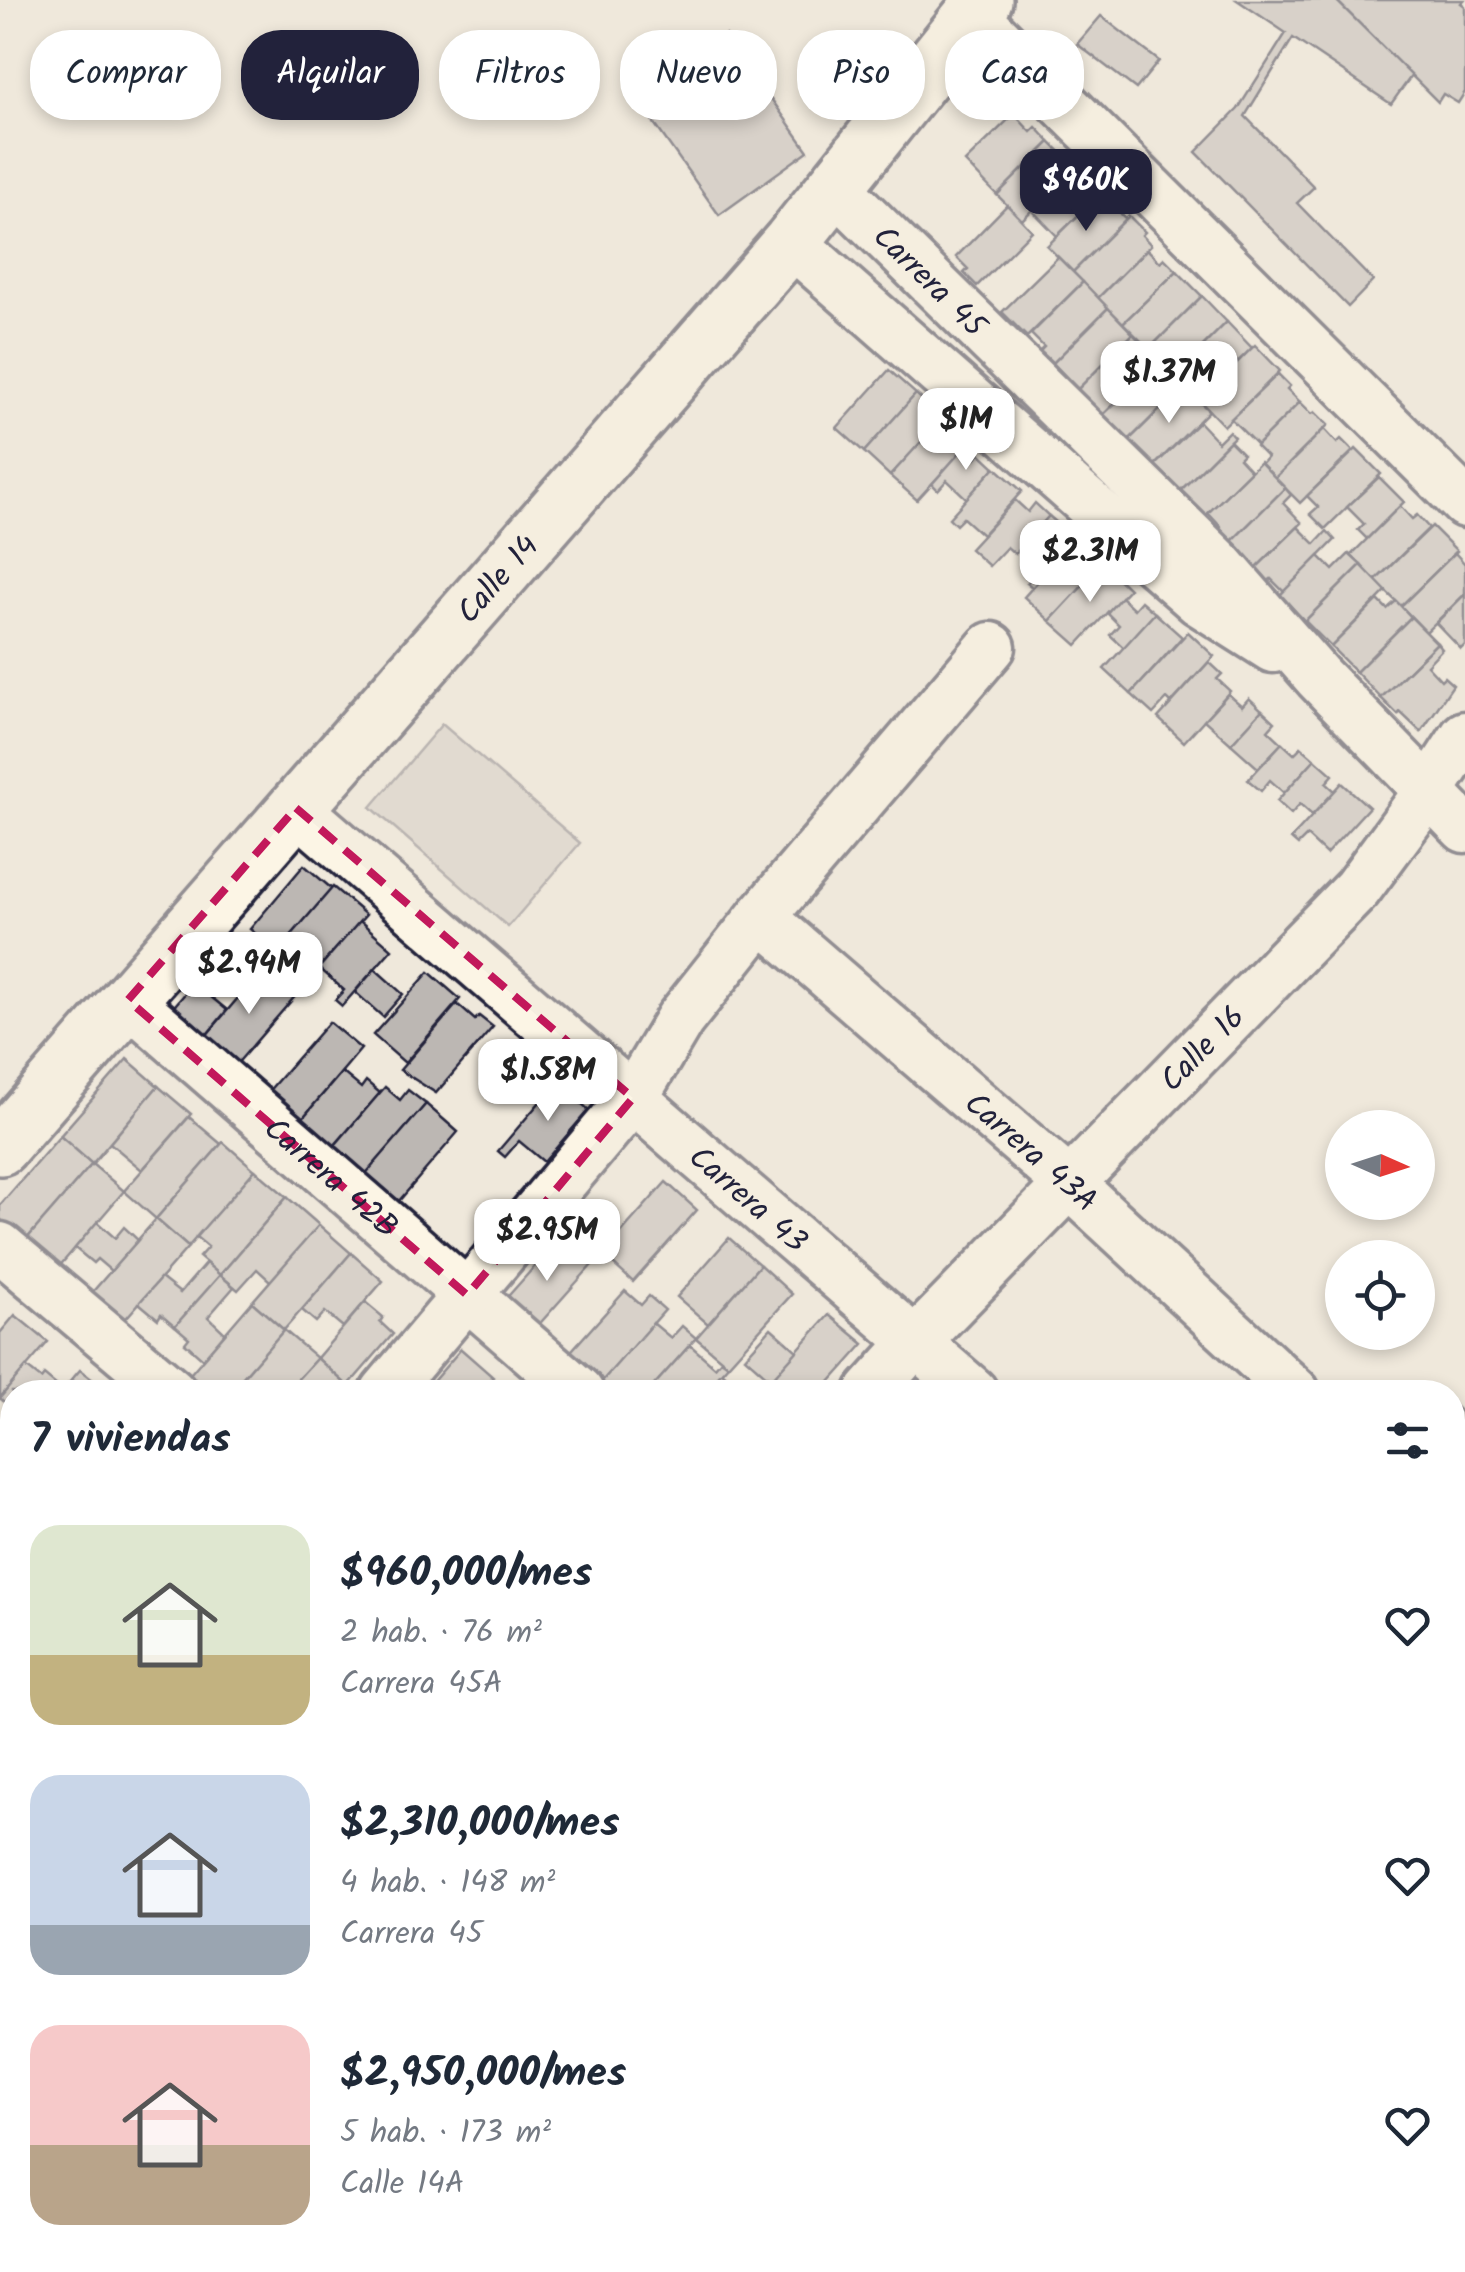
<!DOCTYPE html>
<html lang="es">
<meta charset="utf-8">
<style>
:root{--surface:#fff;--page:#f2f2f3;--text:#1f2937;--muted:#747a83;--accent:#22223b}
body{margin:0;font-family:Kalam,sans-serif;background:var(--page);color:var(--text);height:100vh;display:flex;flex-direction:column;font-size:38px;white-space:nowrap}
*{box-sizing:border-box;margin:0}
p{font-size:32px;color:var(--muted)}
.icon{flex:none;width:55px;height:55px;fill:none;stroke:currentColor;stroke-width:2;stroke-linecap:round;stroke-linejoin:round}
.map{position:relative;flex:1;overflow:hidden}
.drawer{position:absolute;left:0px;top:1380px;width:1465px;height:892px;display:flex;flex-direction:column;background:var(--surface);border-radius:40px 40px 0 0;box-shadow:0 5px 15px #0003}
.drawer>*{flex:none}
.banner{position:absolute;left:30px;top:30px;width:1405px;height:90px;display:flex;gap:20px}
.needle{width:65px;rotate:93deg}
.buttons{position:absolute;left:1325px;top:1110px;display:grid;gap:20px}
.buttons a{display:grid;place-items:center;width:110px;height:110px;border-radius:50%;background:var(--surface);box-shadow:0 5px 15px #0003;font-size:50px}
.price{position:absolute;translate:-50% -85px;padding:0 22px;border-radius:20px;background:#fff;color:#222;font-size:32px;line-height:65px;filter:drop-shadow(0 2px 5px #0008)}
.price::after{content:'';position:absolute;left:50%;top:60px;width:30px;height:22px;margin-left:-15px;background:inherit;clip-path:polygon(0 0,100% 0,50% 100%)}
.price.selected{background:var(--accent);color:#fff}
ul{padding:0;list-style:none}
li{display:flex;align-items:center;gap:30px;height:250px;padding:0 30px}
li span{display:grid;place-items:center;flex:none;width:280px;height:200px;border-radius:30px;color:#555}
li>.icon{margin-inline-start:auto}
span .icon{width:120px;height:120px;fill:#fffc;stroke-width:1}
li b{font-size:42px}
h2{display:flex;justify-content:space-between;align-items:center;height:120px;padding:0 30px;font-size:42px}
.pill{padding:0 35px;border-radius:40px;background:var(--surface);box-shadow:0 5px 15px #0003;font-size:35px;line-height:90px}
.pill.selected{background:var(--accent);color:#fff}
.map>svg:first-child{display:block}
</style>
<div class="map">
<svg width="1465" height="2272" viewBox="0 0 1465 2272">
<rect width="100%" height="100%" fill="#efe8db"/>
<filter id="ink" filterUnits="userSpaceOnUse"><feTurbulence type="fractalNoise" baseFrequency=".01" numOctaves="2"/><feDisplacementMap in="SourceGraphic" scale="20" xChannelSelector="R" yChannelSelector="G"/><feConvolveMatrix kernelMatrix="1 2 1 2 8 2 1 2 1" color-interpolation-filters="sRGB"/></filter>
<g filter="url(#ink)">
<!-- green -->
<polygon fill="#d1cbc3" stroke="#7a767f" stroke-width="2.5" points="442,724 580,843 508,927 371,807"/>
<!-- building -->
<g fill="#bcb7b3" stroke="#22223b" stroke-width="2.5">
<polygon points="1237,0 1336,0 1412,75 1391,104 1293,38 1245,116 1314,187 1297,203 1373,281 1348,307 1196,152 1238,109 1286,33"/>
<polygon points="1336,0 1464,0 1461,3 1465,6 1465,92 1458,103 1443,94 1438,102"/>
<polygon points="1101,16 1159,61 1136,89 1077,44"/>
<polygon points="726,35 808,151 719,215 637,99"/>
<polygon points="1014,114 1031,132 1036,127 1050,142 997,195 965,162"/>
<polygon points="1050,142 1076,167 1022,220 997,195"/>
<polygon points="1076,167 1088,181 1084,185 1097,197 1057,236 1032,210"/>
<polygon points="1097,197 1109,210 1113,206 1126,219 1073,272 1047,246"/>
<polygon points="1007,205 1032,231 977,286 964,273 968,269 956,257"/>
<polygon points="1129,216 1145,232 1142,235 1151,245 1098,298 1073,272"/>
<polygon points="1147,249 1160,262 1164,258 1177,271 1123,323 1098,298"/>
<polygon points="1058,257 1083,282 1027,337 1002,312"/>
<polygon points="1177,271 1202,296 1149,349 1123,323"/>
<polygon points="1083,282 1108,308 1053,363 1040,351 1044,347 1031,334"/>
<polygon points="1202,296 1227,322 1174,375 1149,349"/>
<polygon points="1108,308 1133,334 1078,389 1053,363"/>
<polygon points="1227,322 1252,348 1199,400 1174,375"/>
<polygon points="1133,334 1159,360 1103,415 1078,389"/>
<polygon points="1255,345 1280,371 1224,426 1199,400"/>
<polygon points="1159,360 1164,365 1155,373 1175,394 1126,443 1100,418"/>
<polygon points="889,370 916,394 864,452 837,428"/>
<polygon points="1278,374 1290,386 1287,389 1300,402 1257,445 1231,419"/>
<polygon points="1184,386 1209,411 1154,466 1128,441"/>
<polygon points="916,394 943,418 890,476 864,452"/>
<polygon points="1300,402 1312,414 1315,412 1328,425 1275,478 1261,464 1267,457 1256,446"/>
<polygon points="943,418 969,443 917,500 890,476"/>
<polygon points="1199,422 1218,442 1229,431 1234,437 1179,492 1154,466"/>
<polygon points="1324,429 1337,443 1341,439 1353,451 1300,503 1275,478"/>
<polygon points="1230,441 1243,454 1239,458 1251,471 1204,518 1179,492"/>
<polygon points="964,448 976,458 980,453 995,467 967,499 947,480 938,490 932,484"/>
<polygon points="1356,449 1381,474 1325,529 1310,514 1318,507 1307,496"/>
<polygon points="1260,462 1285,488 1229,544 1217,530 1221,527 1208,513"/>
<polygon points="995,467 1022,491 982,535 963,518 956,525 949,518"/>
<polygon points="1379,477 1404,502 1367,539 1358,530 1364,524 1347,507"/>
<polygon points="1285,488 1291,495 1283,503 1302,523 1255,569 1229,544"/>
<polygon points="1015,500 1028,512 1035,503 1049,516 1015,554 1007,547 989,566 970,549"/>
<polygon points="1400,506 1412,519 1417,515 1429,528 1375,581 1351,555"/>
<polygon points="1049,516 1063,528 1056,537 1068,548 1033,588 1027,583 1034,575 1027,568 1030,564 1017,551"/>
<polygon points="1432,526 1457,551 1401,606 1375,581"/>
<polygon points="1298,527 1315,544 1327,531 1335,540 1284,592 1271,579 1267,582 1255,569"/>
<polygon points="1075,540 1103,564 1050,621 1024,597"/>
<polygon points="1455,553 1465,564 1465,594 1426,632 1401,606"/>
<polygon points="1349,554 1361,565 1305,621 1280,595 1319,556 1333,570"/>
<polygon points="1103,564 1129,589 1077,645 1050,621"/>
<polygon points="1361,565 1386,591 1331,647 1305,621"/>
<polygon points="1465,594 1465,645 1461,649 1436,623"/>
<polygon points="1121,597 1134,609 1141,601 1155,613 1124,648 1110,635 1119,625 1107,613"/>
<polygon points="1378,600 1387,609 1396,601 1411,617 1356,672 1331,647"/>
<polygon points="1155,613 1182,637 1131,694 1104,669"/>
<polygon points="1411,617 1437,643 1381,698 1356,672"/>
<polygon points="1188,632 1214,656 1171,703 1167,699 1153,714 1131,694"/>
<polygon points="1437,643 1442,649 1427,665 1441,680 1444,677 1453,685 1421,732 1400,712 1398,715 1381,698"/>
<polygon points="1209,662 1222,674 1217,679 1230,691 1184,742 1158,718"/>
<polygon points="1228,694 1242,706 1249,698 1262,710 1231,744 1204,720"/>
<polygon points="1262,710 1275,722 1268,730 1282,743 1258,768 1231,744"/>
<polygon points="1282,743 1294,754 1301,747 1315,759 1284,793 1270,780 1261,791 1248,780"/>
<polygon points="1315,759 1333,775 1326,783 1335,791 1312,815 1300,804 1291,814 1277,801"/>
<polygon points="1342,783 1369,807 1326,854 1307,836 1298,845 1291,839"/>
<polygon points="304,865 332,889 277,952 250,929"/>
<polygon points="333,887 366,915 303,986 287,973 281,980 265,966"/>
<polygon points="360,921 392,949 342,1006 335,1000 344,990 319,968"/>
<polygon points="265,966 297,994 235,1066 199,1044"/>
<polygon points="375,969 403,994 383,1017 355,992"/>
<polygon points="429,972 460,999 405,1063 373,1035"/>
<polygon points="194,983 227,1010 199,1044 170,1011"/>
<polygon points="457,1004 475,1020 479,1016 493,1027 436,1093 400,1070"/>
<polygon points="329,1022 361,1049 295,1127 266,1094"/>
<polygon points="127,1059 158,1086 92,1164 60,1136"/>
<polygon points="342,1072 361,1088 366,1081 380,1093 327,1154 295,1127"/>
<polygon points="557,1082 589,1110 544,1162 519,1141 505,1157 498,1151"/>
<polygon points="158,1086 191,1114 142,1170 110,1143"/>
<polygon points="385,1087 400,1100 408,1090 426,1104 356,1186 324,1158"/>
<polygon points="426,1104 458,1132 392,1209 363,1177"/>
<polygon points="189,1117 221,1144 156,1219 124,1191"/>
<polygon points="60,1136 92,1164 25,1241 0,1219 0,1205"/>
<polygon points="223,1142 255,1170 188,1247 156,1219"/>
<polygon points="92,1164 124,1191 57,1269 25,1241"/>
<polygon points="255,1170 287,1197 220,1275 199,1257 208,1247 196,1237"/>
<polygon points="666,1182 697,1210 633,1282 602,1254"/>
<polygon points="287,1197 319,1225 271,1282 257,1269 238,1290 220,1275"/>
<polygon points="156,1219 188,1247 121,1324 89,1296"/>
<polygon points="97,1222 115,1238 124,1227 138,1240 111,1271 97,1259 93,1263 75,1248"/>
<polygon points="319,1225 351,1253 284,1330 252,1302"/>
<polygon points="560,1238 592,1265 534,1330 502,1303"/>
<polygon points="729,1238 760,1265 708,1324 677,1297"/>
<polygon points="351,1253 383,1281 343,1327 325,1312 316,1322 302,1310"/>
<polygon points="206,1263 220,1275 175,1326 161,1314 158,1319 139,1303 161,1278 180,1293"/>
<polygon points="760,1265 792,1294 728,1365 696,1338"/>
<polygon points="220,1275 234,1287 208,1317 225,1333 203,1359 185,1343 189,1338 175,1326"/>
<polygon points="625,1291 641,1305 649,1296 665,1310 597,1387 565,1358"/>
<polygon points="252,1302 284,1330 230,1392 200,1392 185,1380"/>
<polygon points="365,1302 383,1317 380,1322 393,1334 348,1386 317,1358"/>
<polygon points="15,1315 48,1342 0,1398 0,1333"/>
<polygon points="829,1315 864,1344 821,1392 792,1392 775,1375"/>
<polygon points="653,1323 671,1338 682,1326 696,1338 648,1392 604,1392 597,1387"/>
<polygon points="771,1328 797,1351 771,1380 745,1357"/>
<polygon points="284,1330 317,1358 286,1392 230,1392"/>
<polygon points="690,1345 715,1367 721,1360 728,1365 704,1392 648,1392"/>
<polygon points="461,1349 493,1377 480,1392 424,1392"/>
<polygon points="317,1358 348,1386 342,1392 286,1392"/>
<polygon points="26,1367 41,1379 44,1375 63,1391 61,1392 12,1392 12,1410 0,1398"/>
<polygon points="80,1370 98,1384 108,1392 61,1392"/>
<polygon points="722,1372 745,1392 704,1392"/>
<polygon points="1455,1406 1465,1416 1465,1462 1452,1476 1452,1409"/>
<polygon points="12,1450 12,1516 3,1527 0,1525 0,1465"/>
<polygon points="1465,1462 1465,1493 1464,1494 1452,1482 1452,1476"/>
</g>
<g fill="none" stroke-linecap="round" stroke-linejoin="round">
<!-- lane casing -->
<g stroke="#22223b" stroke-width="32">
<polyline id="lane" points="266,2272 267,2260"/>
</g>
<!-- street casing -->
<g stroke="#22223b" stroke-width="55">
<g id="street">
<polyline points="974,15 1465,503"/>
<path id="s1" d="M 836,188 L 1220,565 L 1318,677 L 1465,828"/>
<polyline points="791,242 1199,601 1273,648"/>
<path id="s2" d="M 296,808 L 973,1392"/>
<path id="s3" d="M 761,917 L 1070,1184 L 1295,1392"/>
<path id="s4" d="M 128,1000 L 579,1392"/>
<polyline points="0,1247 172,1392"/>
<polyline points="385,1392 633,1098 680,1019 761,917 991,647"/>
<path id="s5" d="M 870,1392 L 915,1342 L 1357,889 L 1429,791 L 1465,736"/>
<polyline points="1452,1536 1465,1548"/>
<polyline points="0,1608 12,1619"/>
<polyline points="1452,1758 1465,1744"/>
<polyline points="1452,2094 1465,2081"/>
<polyline points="1452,2151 1465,2162"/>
<polyline points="766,2260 780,2272"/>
<polyline points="1016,2272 1026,2260"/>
<polyline points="1295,2272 1306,2260"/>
</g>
</g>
<!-- secondary casing -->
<g stroke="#22223b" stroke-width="62">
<g id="secondary">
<path id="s6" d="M 0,1147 L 791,242 L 984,0"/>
</g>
</g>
<!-- lane -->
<use href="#lane" stroke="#fcf5e5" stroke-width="25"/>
<!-- street -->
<use href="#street" stroke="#fcf5e5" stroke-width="48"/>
<!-- secondary -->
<use href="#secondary" stroke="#fcf5e5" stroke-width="55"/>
</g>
</g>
<!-- marked area -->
<path d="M0 0H1465V2272H0ZM 296,808 L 633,1098 L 467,1295 L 128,1000 Z" fill="#efe8db" fill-opacity=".55" fill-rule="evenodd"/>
<path fill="none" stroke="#c2185b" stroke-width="8" stroke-dasharray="20 12" stroke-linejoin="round" d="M 296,808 L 633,1098 L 467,1295 L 128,1000 Z"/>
<g text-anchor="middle" stroke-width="8" stroke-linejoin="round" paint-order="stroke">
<!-- street labels -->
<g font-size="32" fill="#22223b" stroke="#fcf5e5">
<text dy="11" stroke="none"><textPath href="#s1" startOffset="132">Carrera 45</textPath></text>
<text dy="11" stroke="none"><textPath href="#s6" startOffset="755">Calle 14</textPath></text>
<text dy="11" stroke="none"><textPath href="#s5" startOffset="478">Calle 16</textPath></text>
<text dy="11" stroke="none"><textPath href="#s3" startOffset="358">Carrera 43A</textPath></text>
<text dy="11" stroke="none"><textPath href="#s4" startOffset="270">Carrera 42B</textPath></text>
<text dy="11" stroke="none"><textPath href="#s2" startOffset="598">Carrera 43</textPath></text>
</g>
</g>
</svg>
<div class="buttons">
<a><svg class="needle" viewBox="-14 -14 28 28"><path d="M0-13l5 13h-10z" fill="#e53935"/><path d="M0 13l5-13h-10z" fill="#747a83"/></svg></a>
<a><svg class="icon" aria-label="locate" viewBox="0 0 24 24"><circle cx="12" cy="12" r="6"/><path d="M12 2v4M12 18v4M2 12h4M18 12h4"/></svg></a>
</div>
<b class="price selected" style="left:1086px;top:234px">$960K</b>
<b class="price" style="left:1169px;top:426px">$1.37M</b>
<b class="price" style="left:966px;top:473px">$1M</b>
<b class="price" style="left:1090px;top:605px">$2.31M</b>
<b class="price" style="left:249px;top:1017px">$2.94M</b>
<b class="price" style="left:548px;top:1124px">$1.58M</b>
<b class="price" style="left:547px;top:1284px">$2.95M</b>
<div class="banner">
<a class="pill">Comprar</a>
<a class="pill selected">Alquilar</a>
<a class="pill">Filtros</a>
<a class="pill">Nuevo</a>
<a class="pill">Piso</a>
<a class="pill">Casa</a>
</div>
<section class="drawer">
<h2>7 viviendas<svg class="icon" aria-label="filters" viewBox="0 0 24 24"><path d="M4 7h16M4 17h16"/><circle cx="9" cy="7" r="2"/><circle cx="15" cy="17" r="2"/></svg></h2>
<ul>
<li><span style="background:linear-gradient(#dfe7d0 65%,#c2b280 0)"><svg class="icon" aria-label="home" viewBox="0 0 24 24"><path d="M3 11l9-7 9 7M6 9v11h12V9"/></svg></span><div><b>$960,000/mes</b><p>2 hab. · 76 m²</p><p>Carrera 45A</p></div><svg class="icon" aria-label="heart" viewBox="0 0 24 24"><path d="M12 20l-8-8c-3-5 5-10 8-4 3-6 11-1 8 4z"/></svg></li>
<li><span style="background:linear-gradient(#c9d6e8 75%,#9aa5b1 0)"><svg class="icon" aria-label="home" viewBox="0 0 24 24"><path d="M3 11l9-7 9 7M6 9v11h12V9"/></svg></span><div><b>$2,310,000/mes</b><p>4 hab. · 148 m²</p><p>Carrera 45</p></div><svg class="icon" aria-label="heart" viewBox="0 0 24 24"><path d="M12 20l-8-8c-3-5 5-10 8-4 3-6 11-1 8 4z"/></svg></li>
<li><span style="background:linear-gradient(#f6c9c9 60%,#b9a48a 0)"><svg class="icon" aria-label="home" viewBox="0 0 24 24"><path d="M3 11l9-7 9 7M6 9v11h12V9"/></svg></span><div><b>$2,950,000/mes</b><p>5 hab. · 173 m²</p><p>Calle 14A</p></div><svg class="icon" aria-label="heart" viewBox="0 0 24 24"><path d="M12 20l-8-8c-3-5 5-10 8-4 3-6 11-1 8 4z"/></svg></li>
</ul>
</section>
</div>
